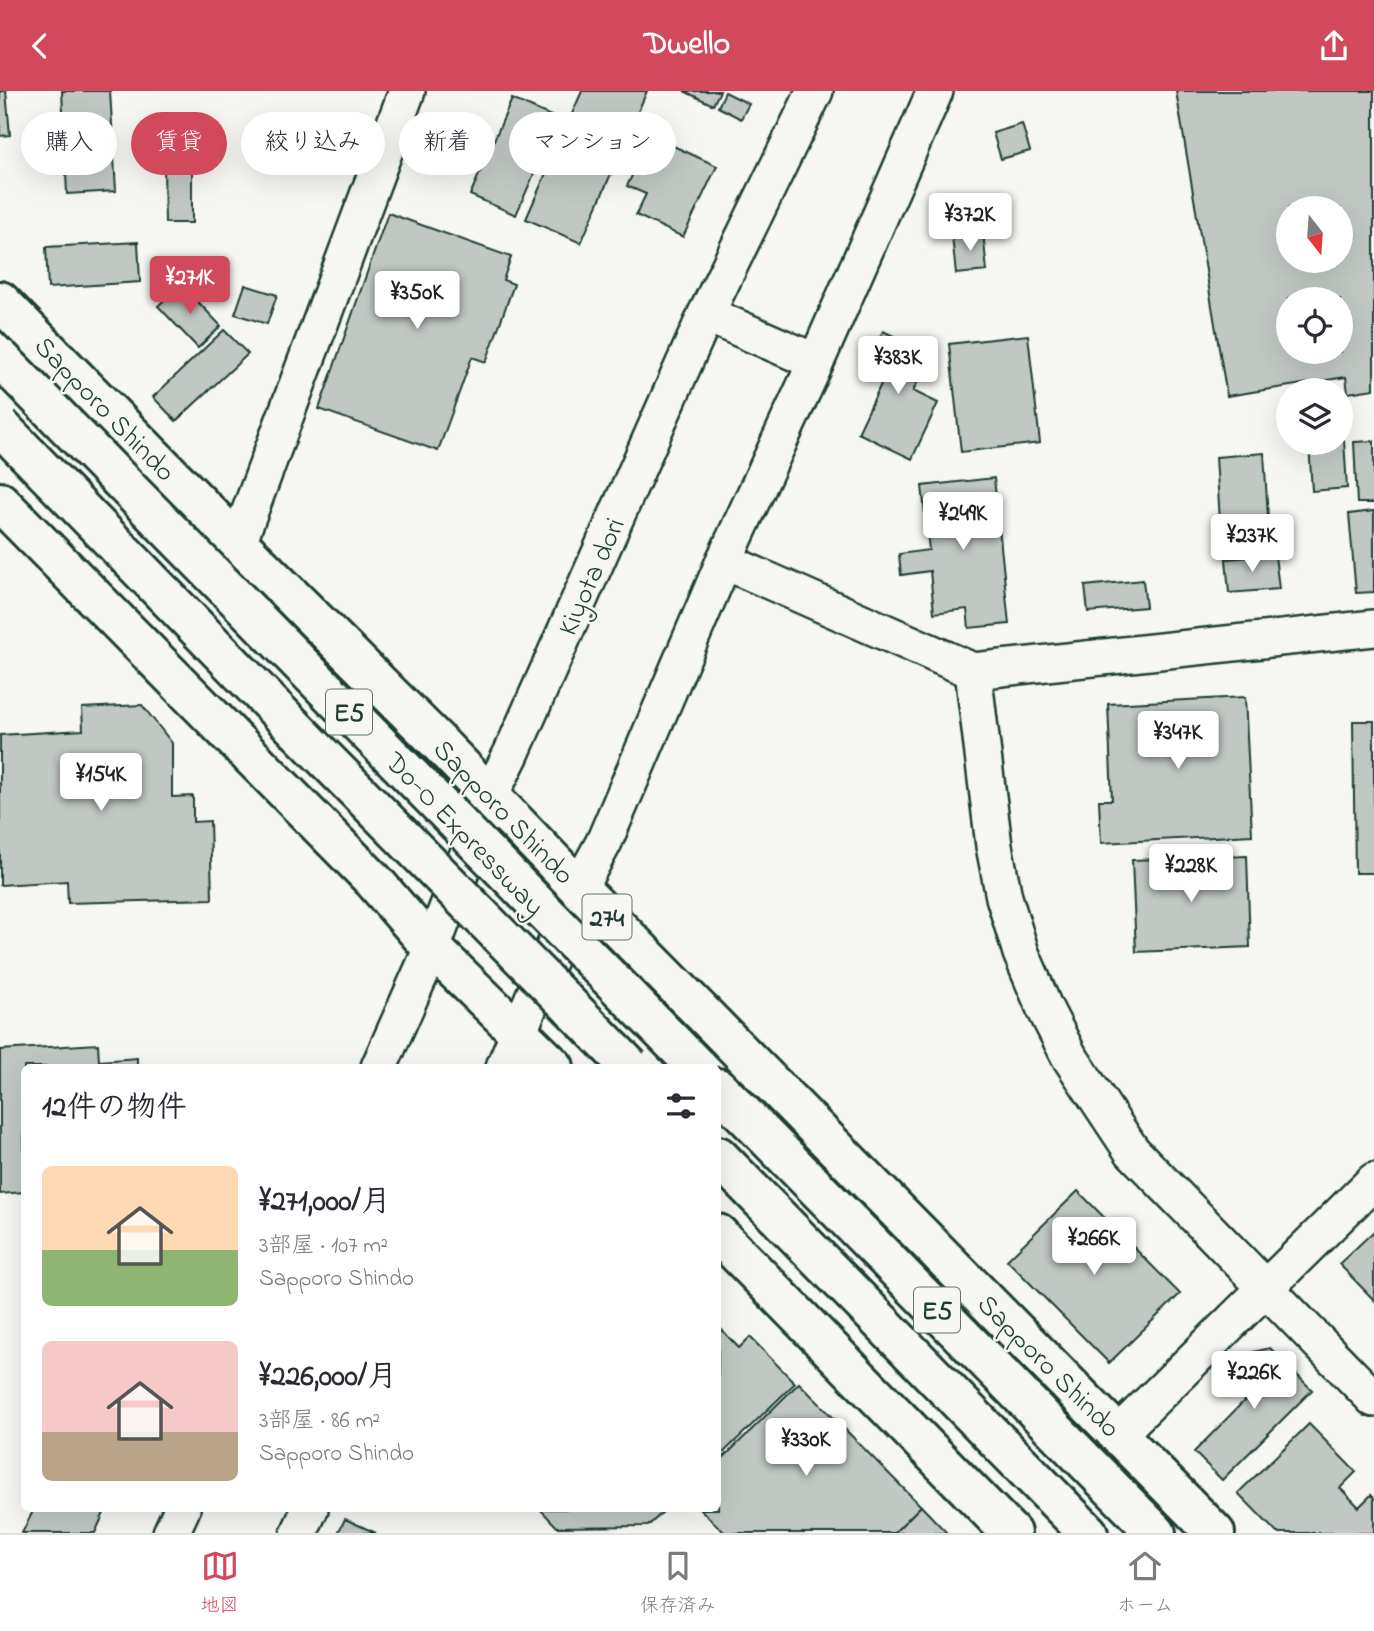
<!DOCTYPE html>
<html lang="ja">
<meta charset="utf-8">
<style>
:root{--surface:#fff;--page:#f7f7f7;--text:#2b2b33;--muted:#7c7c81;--line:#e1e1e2;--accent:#d1495b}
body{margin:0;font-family:"Indie Flower","Klee One",sans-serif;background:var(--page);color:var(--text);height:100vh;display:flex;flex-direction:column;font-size:26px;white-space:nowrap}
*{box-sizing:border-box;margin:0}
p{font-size:23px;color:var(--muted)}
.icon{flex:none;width:38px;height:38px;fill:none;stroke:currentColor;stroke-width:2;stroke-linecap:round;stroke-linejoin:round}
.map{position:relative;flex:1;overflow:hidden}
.side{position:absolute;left:21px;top:973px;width:700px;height:448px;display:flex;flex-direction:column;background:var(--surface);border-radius:10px;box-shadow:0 7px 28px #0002}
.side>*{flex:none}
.guide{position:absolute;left:21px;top:21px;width:700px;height:63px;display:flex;gap:14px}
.needle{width:46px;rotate:163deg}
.fabs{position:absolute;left:1276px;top:105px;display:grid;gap:14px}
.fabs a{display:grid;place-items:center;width:77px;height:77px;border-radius:50%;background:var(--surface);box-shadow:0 7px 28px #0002;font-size:35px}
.price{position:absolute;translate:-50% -60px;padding:0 16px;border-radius:7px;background:#fff;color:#222;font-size:23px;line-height:46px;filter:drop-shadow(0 2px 4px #0008)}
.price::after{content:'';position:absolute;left:50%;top:42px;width:21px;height:16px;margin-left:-10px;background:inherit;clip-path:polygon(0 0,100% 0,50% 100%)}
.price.on{background:var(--accent);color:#fff}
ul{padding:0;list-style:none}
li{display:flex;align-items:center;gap:21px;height:175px;padding:0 21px}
li span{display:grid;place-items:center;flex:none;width:196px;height:140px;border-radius:10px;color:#555}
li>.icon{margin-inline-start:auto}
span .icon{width:84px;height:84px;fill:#fffc;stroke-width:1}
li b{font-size:30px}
h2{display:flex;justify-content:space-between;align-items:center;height:84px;padding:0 21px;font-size:30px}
.tag{padding:0 24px;border-radius:32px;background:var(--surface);box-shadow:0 7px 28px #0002;font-size:24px;line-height:63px}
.tag.on{background:var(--accent);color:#fff}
header{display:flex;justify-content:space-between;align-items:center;height:91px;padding:0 21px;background:var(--accent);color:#fff;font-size:32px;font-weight:700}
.tab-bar{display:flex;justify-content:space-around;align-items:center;height:98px;border-top:2px solid var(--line);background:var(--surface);font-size:19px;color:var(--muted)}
.tab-bar a{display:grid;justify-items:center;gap:4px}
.tab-bar .on{color:var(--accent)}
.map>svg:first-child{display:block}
</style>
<header><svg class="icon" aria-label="back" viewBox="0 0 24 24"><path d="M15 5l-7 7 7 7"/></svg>Dwello<svg class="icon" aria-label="share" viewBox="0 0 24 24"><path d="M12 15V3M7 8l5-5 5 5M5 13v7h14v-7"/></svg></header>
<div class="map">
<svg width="1374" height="1442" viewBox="0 0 1374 1442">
<rect width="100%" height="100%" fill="#f6f6f2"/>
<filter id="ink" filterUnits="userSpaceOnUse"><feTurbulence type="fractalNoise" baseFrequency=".0143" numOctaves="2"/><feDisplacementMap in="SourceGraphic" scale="14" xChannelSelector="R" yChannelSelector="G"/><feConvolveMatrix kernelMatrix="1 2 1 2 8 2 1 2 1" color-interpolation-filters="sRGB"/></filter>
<g filter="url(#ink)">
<!-- building -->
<g fill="#c1c8c3" stroke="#1f3d34" stroke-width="2" fill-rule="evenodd">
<polygon points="0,0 6,0 10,44 0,45"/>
<polygon points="62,0 110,0 116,100 67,103"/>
<polygon points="582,0 647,0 581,152 526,128"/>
<polygon points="684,0 720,0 713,14"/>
<path d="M 1176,0 L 1374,0 L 1374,298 L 1348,302 L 1346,286 L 1227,305 ZM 1288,117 L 1340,117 L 1340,170 L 1288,170 ZM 1288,208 L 1340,208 L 1340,261 L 1288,261 Z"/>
<polygon points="725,1 749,13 741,28 718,16"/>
<polygon points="512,8 558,28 516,124 470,104"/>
<polygon points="1022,33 1030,60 1001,68 993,42"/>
<polygon points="669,53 717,75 683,146 636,124 646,103 627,95 640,68 658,77"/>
<polygon points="164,77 192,77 192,132 165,132"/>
<polygon points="388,122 511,166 503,189 514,193 486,271 472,266 438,360 319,318"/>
<polygon points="983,141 987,180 956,183 952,144"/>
<polygon points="138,151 140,191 48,197 46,156"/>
<polygon points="181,193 221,235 198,257 158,215"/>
<polygon points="245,194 277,204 267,233 235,223"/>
<polygon points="224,239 248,263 176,330 153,306"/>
<polygon points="883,240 931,263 913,300 938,312 912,368 858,342 882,291 863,282"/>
<polygon points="1028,244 1040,352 961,361 949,253"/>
<polygon points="1340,349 1344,349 1347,397 1312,400 1309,352 1340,352"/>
<polygon points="1374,350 1374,412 1357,412 1354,351"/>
<polygon points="1264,362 1270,459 1222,462 1216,366"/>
<polygon points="994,387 1009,533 969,537 967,518 934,522 930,480 901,484 899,463 929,459 922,395"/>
<polygon points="1374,420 1374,501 1356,502 1349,423"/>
<polygon points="1275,464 1279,498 1229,502 1226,468"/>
<polygon points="1143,489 1146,516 1088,521 1085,495"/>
<polygon points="1245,606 1252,744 1101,752 1099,709 1112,709 1108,613"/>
<polygon points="142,614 172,652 172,706 193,705 193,731 210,730 212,808 68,812 67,790 0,794 0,644 83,639 82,617"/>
<polygon points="1353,630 1374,630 1374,782 1355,782"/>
<polygon points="1247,765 1250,856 1136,861 1132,769"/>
<polygon points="98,953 99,970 137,967 137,976 24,976 24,1101 0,1103 0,959"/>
<polygon points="1078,1100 1180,1203 1109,1272 1007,1169"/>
<polygon points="1374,1140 1374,1209 1339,1173"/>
<polygon points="718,1235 739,1257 750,1246 795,1292 718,1367"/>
<polygon points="1270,1257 1312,1299 1222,1389 1194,1361 1255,1299 1234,1278 1249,1262"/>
<polygon points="799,1292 921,1415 894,1442 725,1442 700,1418 718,1418 718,1372"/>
<polygon points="1309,1333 1356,1381 1340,1397 1359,1416 1371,1404 1374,1407 1374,1442 1277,1442 1238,1402"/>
<polygon points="921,1415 947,1442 894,1442"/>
<polygon points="34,1418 93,1418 104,1422 95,1442 22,1442"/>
<polygon points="540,1418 666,1418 648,1435 557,1436"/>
<polygon points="345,1428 376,1442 338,1442"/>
</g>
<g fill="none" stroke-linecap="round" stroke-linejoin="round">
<!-- minor casing -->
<g stroke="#1f3d34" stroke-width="40">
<g id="minor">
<polyline points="706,223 816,271"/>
<polyline points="238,452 407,0"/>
<polyline points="724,470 973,580 1374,537"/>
<polyline points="973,580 994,755 1004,806 1021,862 1044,916 1069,965 1132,1060 1374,1308"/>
<polyline points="379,976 432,857 490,705 511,663 706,223 815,0"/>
<polyline points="504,976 579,797 604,751 724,470 816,271 935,0"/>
<polyline points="1118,1343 1374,1090"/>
<polyline points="171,1442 182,1418"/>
<polyline points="299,1442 310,1418"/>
</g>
</g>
<!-- highway casing -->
<g stroke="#1f3d34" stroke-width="44">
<g id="highway">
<polyline points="0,210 238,452 437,650 579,797 1215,1442"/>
<polyline points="0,411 374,790 432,857 554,976"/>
<polyline points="718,997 1156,1442"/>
<polyline points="718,1065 1088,1442"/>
<polyline points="718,1143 1011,1442"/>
</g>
</g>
<!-- minor -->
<use href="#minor" stroke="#f6f6f2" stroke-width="35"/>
<!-- highway -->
<use href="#highway" stroke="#f6f6f2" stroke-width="38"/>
<!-- highway-bridge casing -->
<g stroke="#1f3d34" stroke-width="44" stroke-linecap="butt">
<g id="highway-bridge">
<polyline points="0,267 697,976"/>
<polyline points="0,335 272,614 630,976"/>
</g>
</g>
<!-- highway-bridge -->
<use href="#highway-bridge" stroke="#f6f6f2" stroke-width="38"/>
</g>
</g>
<g text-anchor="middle" stroke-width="5" stroke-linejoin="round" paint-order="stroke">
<!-- shield labels -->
<g fill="#f6f6f2" stroke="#60746d" stroke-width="2">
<rect x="326" y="598.5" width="46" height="45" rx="5"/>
<rect x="582.5" y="803.5" width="49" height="45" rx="5"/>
<rect x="914" y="1196.5" width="46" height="45" rx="5"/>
</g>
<g font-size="26" font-weight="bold" fill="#1f3d34">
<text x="349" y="630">E5</text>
<text x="607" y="835">274</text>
<text x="937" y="1228">E5</text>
</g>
<!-- street labels -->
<g font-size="28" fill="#1f3d34" stroke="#f6f6f2">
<text transform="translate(106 317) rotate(46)" y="10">Sapporo Shindo</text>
<text transform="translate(590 485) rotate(-66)" y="10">Kiyota dori</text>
<text transform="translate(505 720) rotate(46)" y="10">Sapporo Shindo</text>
<text transform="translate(466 742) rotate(46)" y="10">Do-O Expressway</text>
<text transform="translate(1050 1274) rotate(45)" y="10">Sapporo Shindo</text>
</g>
</g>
</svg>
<div class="fabs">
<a><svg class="needle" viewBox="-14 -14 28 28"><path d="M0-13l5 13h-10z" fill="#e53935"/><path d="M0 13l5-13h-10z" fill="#7c7c81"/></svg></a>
<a><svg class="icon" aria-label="locate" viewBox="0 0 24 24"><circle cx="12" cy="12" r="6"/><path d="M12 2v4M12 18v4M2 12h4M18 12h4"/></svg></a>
<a><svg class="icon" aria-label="layers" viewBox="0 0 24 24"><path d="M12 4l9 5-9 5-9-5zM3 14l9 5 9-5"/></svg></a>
</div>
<b class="price" style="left:970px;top:162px">¥372K</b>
<b class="price on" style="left:190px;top:225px">¥271K</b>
<b class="price" style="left:417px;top:240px">¥350K</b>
<b class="price" style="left:898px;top:305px">¥383K</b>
<b class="price" style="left:963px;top:461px">¥249K</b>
<b class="price" style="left:1252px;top:483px">¥237K</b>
<b class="price" style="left:1178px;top:680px">¥347K</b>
<b class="price" style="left:101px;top:722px">¥154K</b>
<b class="price" style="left:1191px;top:813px">¥228K</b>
<b class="price" style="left:1094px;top:1186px">¥266K</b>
<b class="price" style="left:1254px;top:1320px">¥226K</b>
<b class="price" style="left:806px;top:1387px">¥330K</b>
<div class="guide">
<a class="tag">購入</a>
<a class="tag on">賃貸</a>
<a class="tag">絞り込み</a>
<a class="tag">新着</a>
<a class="tag">マンション</a>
</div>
<section class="side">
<h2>12件の物件<svg class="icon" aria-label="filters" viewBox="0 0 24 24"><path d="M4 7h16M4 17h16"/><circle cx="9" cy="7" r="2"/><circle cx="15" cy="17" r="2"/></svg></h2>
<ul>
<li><span style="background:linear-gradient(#ffd9b3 60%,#8fb573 0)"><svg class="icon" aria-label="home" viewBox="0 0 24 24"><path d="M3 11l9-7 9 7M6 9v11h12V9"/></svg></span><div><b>¥271,000/月</b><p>3部屋 · 107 m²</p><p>Sapporo Shindo</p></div></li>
<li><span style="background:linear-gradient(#f6c9c9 65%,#b9a48a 0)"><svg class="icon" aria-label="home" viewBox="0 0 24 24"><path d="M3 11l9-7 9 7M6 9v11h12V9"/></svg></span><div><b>¥226,000/月</b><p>3部屋 · 86 m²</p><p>Sapporo Shindo</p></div></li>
</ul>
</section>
</div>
<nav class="tab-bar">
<a class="on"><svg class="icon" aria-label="map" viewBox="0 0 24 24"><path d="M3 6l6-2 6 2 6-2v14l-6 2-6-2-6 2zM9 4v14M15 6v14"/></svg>地図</a>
<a><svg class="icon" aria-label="saved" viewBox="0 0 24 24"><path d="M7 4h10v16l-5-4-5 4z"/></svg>保存済み</a>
<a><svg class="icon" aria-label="home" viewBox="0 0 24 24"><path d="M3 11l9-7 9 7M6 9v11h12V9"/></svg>ホーム</a>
</nav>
